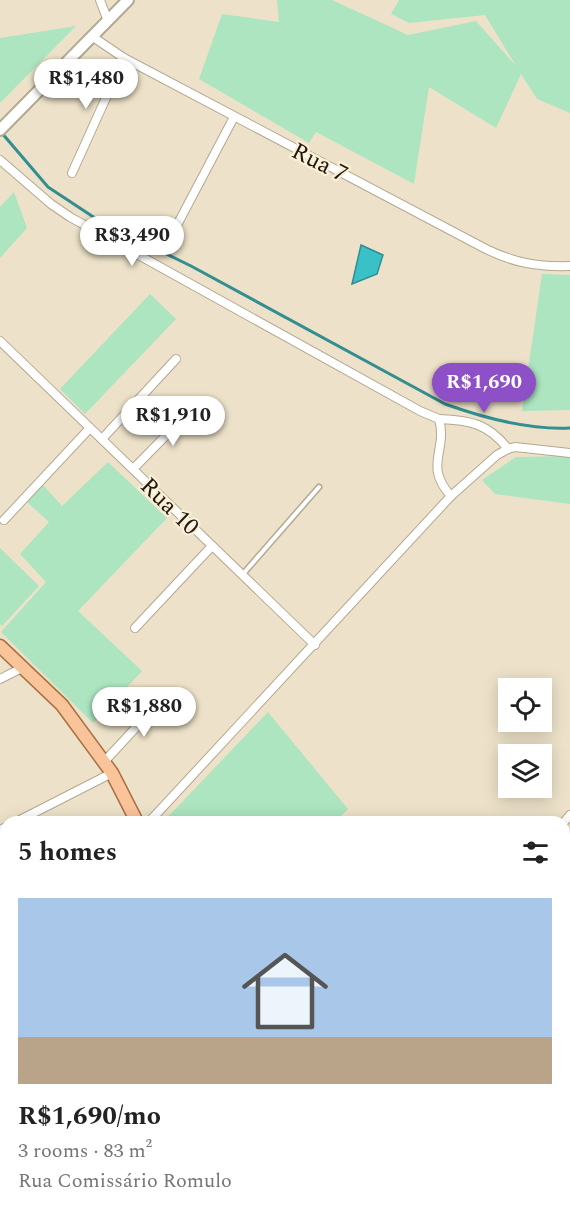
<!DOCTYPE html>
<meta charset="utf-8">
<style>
:root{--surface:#fff;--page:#f2f2f2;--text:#222;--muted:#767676;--accent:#8e50c6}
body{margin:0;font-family:Spectral,serif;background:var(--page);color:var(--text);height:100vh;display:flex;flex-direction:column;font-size:22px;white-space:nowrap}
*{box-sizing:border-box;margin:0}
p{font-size:20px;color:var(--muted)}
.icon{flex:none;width:33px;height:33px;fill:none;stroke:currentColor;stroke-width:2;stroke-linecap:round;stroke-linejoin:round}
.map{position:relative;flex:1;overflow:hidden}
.details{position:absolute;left:0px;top:816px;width:570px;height:402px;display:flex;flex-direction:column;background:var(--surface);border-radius:18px 18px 0 0;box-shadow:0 3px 15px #0003}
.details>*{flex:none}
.fabs{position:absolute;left:498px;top:678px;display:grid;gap:12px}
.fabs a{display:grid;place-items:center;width:54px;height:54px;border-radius:0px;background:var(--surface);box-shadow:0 3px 15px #0003;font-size:30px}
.price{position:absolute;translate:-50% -51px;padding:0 14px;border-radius:21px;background:#fff;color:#222;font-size:20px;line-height:39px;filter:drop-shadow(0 2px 3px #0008)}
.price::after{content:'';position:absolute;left:50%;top:36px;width:18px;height:14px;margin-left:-9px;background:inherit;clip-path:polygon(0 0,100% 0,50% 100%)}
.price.on{background:var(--accent);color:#fff}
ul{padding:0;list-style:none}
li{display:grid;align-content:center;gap:12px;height:318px;padding:0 18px}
li span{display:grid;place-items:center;height:186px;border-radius:0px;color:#555}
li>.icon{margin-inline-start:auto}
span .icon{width:108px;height:108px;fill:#fffc;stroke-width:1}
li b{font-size:26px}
h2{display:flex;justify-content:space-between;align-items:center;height:72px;padding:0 18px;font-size:26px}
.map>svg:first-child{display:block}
</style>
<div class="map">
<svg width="570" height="1218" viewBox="0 0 570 1218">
<rect width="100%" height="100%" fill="#ede2c9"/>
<!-- green -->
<g fill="#ace5c0">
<polygon points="277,0 332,0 408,35 476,21 516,66 485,15 409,23 391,14 399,0 570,0 570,113 537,99 521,74 496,128 429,87 414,184 316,132 309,143 199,79 222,14 279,22"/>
<polygon points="76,26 0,103 0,38"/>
<polygon points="14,192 27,228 0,258 0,207"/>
<polygon points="542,274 570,275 570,410 522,411"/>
<polygon points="150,294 176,319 85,414 60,389"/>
<polygon points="570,456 570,504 495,494 482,480 516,457"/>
<polygon points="108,462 167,518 78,611 142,671 93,723 1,632 46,582 20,554 49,522 27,502 43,485 62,506"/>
<polygon points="0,548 39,586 2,626 0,624"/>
<polygon points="268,712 348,809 335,822 163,822"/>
<polygon points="570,1094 570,1218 433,1218 424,1212 564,1212 564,1098"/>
<polygon points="152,1212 324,1212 326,1218 156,1218"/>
<polygon points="361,1212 422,1212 414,1218 364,1218"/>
</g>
<!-- water -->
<polygon fill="#3ac0c7" stroke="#328e90" stroke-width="1.5" points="361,245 383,255 377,274 352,284"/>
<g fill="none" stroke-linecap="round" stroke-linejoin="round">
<!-- stream -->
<g stroke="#328e90" stroke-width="3">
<path d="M 1,132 L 48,187 L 101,222 L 191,266 L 445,404 C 484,418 528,430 570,428"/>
<polyline points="0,958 6,955"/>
</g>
<!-- lane casing -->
<g stroke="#b3a891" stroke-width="7">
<polyline id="lane" points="243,574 319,487"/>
</g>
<!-- street casing -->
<g stroke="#b3a891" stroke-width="10">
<g id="street">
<polyline points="100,0 108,21"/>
<path d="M 93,37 L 124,58 L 486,249 C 515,263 537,267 570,266"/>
<path d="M 0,160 L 51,204 L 70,217 L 420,411 L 439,419 C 448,451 423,465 451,496"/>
<polyline points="72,173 124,58"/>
<polyline points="175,229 234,117"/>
<polyline points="0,341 315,645"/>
<path d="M 439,419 C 470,420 489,424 508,449"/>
<polyline points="102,439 176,359"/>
<polyline points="133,469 195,406"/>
<polyline points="4,520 90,428"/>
<polyline points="135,628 212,546"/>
<polyline points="0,679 24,667"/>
<polyline points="104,762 165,696"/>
<polyline points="16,822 112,773"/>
<polyline points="149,822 451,496 497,455 508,449 515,447 570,453"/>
<polyline points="564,822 570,815"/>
<polyline points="0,830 6,827"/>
<polyline points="0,945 6,942"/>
<polyline points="0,969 6,966"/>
<polyline points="564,1023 570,1031"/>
<polyline points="0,1048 6,1060"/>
<polyline points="0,1083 6,1080"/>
<polyline points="0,1177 6,1179"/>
<polyline points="31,1212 33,1218"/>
</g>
</g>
<!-- secondary casing -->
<g stroke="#b3a891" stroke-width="14">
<polyline id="secondary" points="0,130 128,0"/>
</g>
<!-- primary casing -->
<g stroke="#aa6f40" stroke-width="15">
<g id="primary">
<polyline points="0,646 62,705 112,773 137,822"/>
<polyline points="345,1212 349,1218"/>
</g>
</g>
<!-- lane -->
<use href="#lane" stroke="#fff" stroke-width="4"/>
<!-- street -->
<use href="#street" stroke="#fff" stroke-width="8"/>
<!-- secondary -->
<use href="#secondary" stroke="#fff" stroke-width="10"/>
<!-- primary -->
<use href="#primary" stroke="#fac49b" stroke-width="12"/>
</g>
<g text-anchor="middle" stroke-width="4.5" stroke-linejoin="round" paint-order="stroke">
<!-- street labels -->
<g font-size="24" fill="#1e1a11" stroke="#fbefd6">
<text transform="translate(320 162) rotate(27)" y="8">Rua 7</text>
<text transform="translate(170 506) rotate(44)" y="8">Rua 10</text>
</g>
</g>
</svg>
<div class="fabs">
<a><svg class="icon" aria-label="locate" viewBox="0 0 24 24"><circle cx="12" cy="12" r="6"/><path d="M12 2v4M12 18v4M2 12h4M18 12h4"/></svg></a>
<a><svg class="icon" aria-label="layers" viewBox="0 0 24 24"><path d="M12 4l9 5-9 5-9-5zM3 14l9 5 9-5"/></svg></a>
</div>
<b class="price" style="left:86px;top:110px">R$1,480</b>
<b class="price" style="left:132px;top:267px">R$3,490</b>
<b class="price on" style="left:484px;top:414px">R$1,690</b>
<b class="price" style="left:173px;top:447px">R$1,910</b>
<b class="price" style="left:144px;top:738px">R$1,880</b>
<section class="details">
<h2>5 homes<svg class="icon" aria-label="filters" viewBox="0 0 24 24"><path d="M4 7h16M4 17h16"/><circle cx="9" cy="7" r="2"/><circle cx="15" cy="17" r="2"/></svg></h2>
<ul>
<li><span style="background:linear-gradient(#a9c7e8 75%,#b9a48a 0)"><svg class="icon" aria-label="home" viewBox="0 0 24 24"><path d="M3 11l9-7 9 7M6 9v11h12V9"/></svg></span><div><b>R$1,690/mo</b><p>3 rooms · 83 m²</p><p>Rua Comissário Romulo</p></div></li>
</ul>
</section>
</div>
